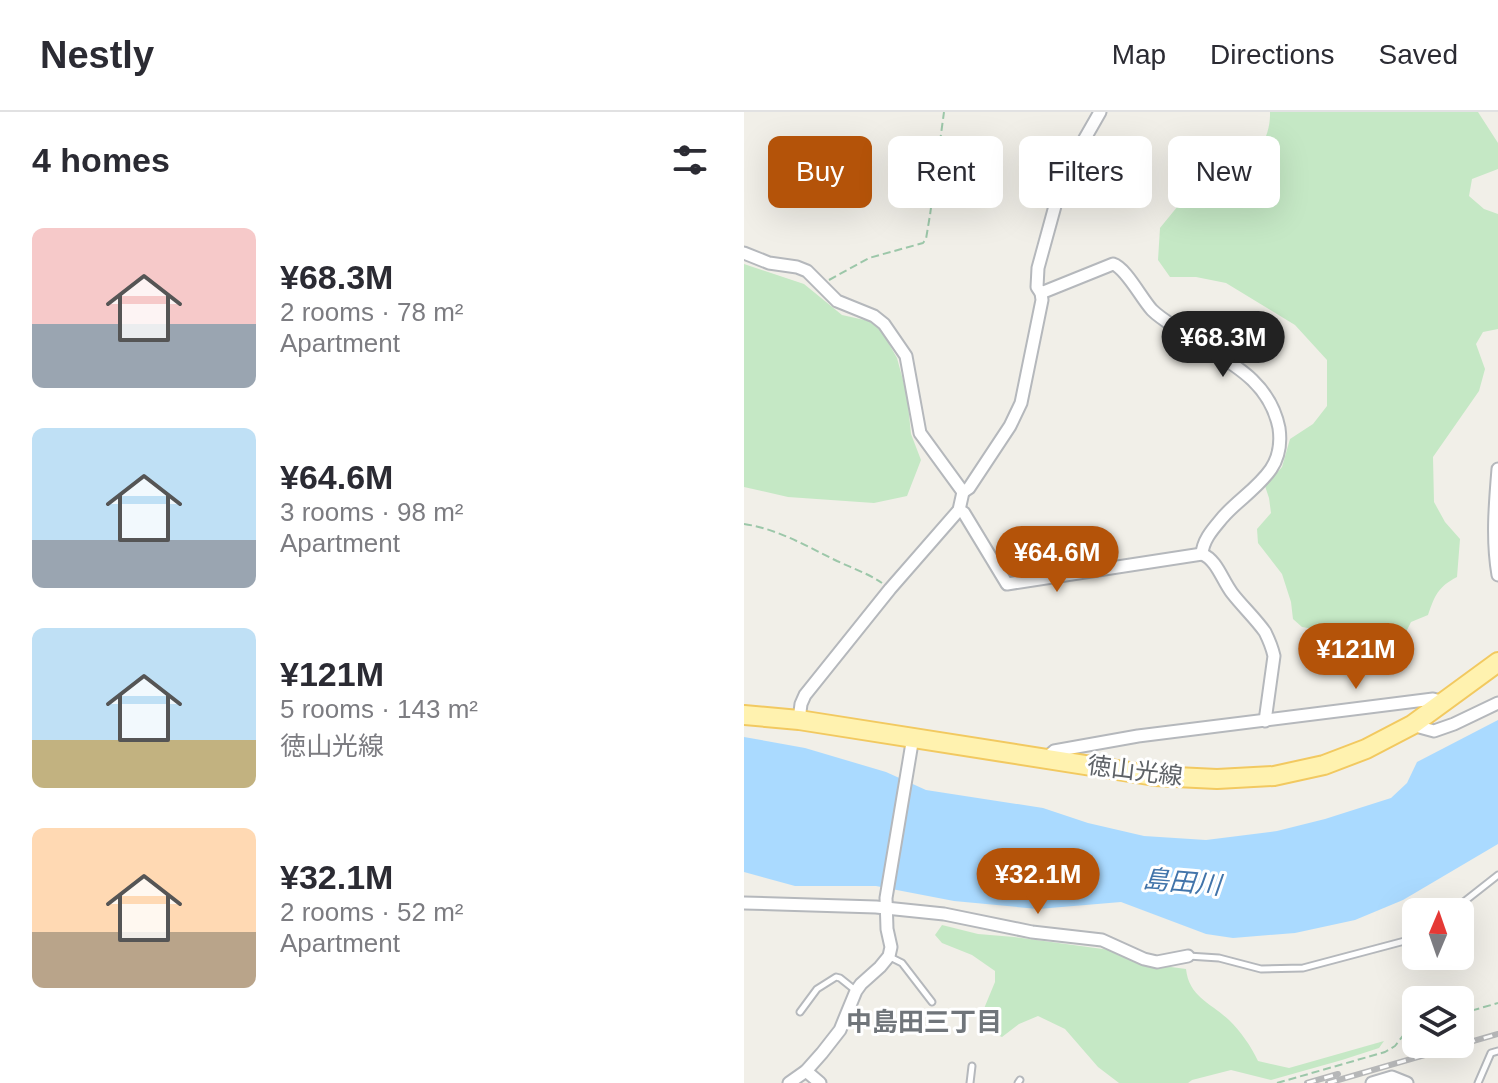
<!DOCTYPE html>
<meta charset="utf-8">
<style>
:root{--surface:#fff;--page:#f2f2f3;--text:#2b2b33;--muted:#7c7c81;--line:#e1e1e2;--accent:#b45309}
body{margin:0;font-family:Arial,"Noto Sans JP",sans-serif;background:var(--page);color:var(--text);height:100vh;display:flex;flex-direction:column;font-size:30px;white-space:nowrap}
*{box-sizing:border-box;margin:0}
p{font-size:26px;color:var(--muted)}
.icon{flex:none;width:44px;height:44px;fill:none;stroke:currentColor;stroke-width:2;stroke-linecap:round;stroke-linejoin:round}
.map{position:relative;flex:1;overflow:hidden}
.drawer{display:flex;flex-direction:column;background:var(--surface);width:744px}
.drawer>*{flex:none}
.banner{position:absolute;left:24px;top:24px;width:610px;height:72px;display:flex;gap:16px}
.needle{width:52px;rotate:2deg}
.fabs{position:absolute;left:658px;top:786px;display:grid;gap:16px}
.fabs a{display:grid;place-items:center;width:72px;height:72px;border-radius:12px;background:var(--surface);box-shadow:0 8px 32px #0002;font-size:40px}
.price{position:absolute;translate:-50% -68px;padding:0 18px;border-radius:28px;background:var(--accent);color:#fff;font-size:26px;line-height:52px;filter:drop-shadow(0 2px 4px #0008)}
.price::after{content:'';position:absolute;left:50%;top:48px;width:24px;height:18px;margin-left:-12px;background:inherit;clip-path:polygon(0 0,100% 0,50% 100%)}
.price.active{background:#222;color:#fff}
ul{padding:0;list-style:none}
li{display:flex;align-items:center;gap:24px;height:200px;padding:0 32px}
li span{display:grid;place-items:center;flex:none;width:224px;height:160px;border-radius:12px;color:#555}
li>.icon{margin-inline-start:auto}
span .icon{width:96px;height:96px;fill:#fffc;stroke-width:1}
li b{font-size:34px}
h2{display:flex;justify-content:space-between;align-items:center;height:96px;padding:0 32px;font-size:34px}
.chip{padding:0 28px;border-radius:12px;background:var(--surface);box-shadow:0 8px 32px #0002;font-size:28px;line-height:72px}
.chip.active{background:var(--accent);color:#fff}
header{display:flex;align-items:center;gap:48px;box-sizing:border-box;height:112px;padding:0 40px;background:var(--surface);border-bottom:2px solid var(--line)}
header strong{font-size:38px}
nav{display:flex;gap:44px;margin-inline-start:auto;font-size:28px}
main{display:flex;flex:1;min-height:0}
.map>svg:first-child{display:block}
</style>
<header>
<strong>Nestly</strong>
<nav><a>Map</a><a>Directions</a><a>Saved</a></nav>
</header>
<main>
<section class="drawer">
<h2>4 homes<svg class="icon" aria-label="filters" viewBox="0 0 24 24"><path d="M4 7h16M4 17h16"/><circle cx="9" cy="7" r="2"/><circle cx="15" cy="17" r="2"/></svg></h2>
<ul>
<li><span style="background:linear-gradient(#f6c9c9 60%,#9aa5b1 0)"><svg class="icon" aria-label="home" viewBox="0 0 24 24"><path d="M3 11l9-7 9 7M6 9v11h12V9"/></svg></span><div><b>¥68.3M</b><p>2 rooms · 78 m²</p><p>Apartment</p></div></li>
<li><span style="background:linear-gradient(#bfe0f5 70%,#9aa5b1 0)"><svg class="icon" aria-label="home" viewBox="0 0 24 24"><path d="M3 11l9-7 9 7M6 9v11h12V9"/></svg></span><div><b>¥64.6M</b><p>3 rooms · 98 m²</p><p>Apartment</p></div></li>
<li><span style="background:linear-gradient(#bfe0f5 70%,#c2b280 0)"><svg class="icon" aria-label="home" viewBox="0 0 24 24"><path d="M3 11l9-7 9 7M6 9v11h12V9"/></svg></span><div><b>¥121M</b><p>5 rooms · 143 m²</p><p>徳山光線</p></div></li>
<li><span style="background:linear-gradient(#ffd9b3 65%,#b9a48a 0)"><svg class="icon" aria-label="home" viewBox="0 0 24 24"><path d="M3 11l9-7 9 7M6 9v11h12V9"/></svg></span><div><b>¥32.1M</b><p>2 rooms · 52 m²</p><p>Apartment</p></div></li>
</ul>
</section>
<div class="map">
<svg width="754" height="971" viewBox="0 0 754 971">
<rect width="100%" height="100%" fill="#f1efe8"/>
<!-- green -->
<g fill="#c5e8c5">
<path d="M 526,0 L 734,0 L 754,31 L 754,57 L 728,67 L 725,84 L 740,97 L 754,102 L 754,217 L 739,220 L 732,232 L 741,257 L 735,279 L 689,345 L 690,390 L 701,410 L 716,427 L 713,465 C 694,475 691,483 684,503 L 667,510 L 661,522 L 635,517 L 619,520 L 611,548 L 599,545 L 598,527 L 588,520 L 558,515 L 549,507 L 547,490 L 538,462 L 514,431 L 513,417 L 527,401 L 525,386 L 521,374 L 538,355 L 546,327 L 569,312 L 583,294 L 583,248 L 551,213 L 482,171 L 452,165 L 426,165 L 414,148 L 416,116 L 442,84 L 470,67 L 495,66 C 511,47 527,26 526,0 Z"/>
<polygon points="0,152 60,172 98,203 125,209 137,218 153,246 163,283 167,322 177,348 163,384 130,391 44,385 0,375"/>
<path d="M 198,813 L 234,822 L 270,825 L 366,838 L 397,851 L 442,857 C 445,885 467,891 485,908 C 497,920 507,934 514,949 L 545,956 L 640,929 L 635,936 L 598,948 L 527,968 L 487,958 L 448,968 L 444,971 L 375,971 L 354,955 L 321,917 L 294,904 L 275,912 L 258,925 L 242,918 L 239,899 L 251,870 L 251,859 L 228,843 L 198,831 L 191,823 Z"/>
</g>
<!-- water -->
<polygon fill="#aadaff" points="754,608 754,732 659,788 611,808 551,821 489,826 462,822 377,790 294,797 210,789 132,774 51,774 0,760 0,625 61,636 142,660 182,678 299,696 344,711 400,724 462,728 533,719 581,707 647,686 663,671 673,650"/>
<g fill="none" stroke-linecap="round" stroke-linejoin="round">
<!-- service casing -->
<g stroke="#b5b8bc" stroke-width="9">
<g id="service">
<polyline points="707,800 754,763"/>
<polyline points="444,844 475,846 517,857 559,856 672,826"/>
<polyline points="146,845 158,851 188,890"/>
<polyline points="56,900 73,877 92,865 96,866 111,878"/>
<polyline points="226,971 228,954"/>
<polyline points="274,971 276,968"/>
<polyline points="734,971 747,941 754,939"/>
</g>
</g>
<!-- minor casing -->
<g stroke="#b5b8bc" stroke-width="15">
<g id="minor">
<polyline points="0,141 25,151 53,155 63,159 93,189 130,204 140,212 162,244 176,321 219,380 215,398 146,477 61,583 57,592 55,608"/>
<path d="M 297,181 L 369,152 C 382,156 397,186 408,198 C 418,208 432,215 443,223 C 482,249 525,266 535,316 C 537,330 535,345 527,357 C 514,376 494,388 479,405 C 470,416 459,427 458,442"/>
<path d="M 754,357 C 751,393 748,428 754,463"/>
<polyline points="219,380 225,376 266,314 277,291 298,188 297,181 293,175 294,156 314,83 324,56 356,0"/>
<path d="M 215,398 L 220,401 L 263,472 L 458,442 C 473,448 478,468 488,481 C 498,494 511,506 521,520 C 525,528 528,535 530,544 L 521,609"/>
<polyline points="668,613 690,619 710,612 754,591"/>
<polyline points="301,647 310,639 394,624 689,587 700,590"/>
<polyline points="0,791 132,795 200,802 288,820 358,828 400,847 413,850 444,844"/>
<polyline points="62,959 76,971"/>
<polyline points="45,971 62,959 78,941 96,918 112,879 117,872 136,855 145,844 147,835 143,817 142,786 169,625"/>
<polyline points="628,971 648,965 663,971"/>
</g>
</g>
<!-- primary casing -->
<g stroke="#f2c960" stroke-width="22">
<polyline id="primary" points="0,603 55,608 411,664 473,667 530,664 580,653 622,637 668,613 754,550"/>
</g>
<!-- path -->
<g stroke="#9cc7a9" stroke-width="2" stroke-dasharray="8 4" stroke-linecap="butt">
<polyline points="85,168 125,146 179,131 182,127 186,103 200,0"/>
<path d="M 0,412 C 34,417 62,434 93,449 C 108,456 123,461 138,471"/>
<polyline points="716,902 754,891"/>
<polyline points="533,971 641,940 651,934 666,915 672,914"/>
</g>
<!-- service -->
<use href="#service" stroke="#fff" stroke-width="5"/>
<!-- minor -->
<use href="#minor" stroke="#fff" stroke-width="11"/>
<!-- primary -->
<use href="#primary" stroke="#fff2af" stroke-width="18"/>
<!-- rail casing -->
<g stroke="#b6b7b8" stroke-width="6">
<g id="rail">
<polyline points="563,971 594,962"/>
<polyline points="584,971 754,922"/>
</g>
</g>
<!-- rail -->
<use href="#rail" stroke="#fff" stroke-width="3" stroke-dasharray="9" stroke-linecap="butt"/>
</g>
<g text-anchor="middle" stroke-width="6" stroke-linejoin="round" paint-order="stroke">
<!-- street labels -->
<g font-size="24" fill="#5f6368" stroke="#fff">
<text transform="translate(391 659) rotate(7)" y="8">徳山光線</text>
</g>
<!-- water labels -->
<g font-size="26" font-style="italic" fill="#4174aa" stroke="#fff">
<text transform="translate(438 770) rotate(5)" y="9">島田川</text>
</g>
<!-- neighbourhood labels -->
<g font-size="26" font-weight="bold" fill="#70757a" stroke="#fff">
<text x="180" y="919">中島田三丁目</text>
</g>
</g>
</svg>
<div class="fabs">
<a><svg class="needle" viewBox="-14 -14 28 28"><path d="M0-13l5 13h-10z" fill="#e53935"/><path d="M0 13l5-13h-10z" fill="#7c7c81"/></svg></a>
<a><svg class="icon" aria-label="layers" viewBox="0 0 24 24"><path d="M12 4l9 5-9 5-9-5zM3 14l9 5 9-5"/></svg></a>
</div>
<b class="price active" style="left:479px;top:267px">¥68.3M</b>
<b class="price" style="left:313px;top:482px">¥64.6M</b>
<b class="price" style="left:612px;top:579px">¥121M</b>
<b class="price" style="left:294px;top:804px">¥32.1M</b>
<div class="banner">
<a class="chip active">Buy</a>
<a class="chip">Rent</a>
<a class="chip">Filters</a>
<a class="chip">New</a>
</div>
</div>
</main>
